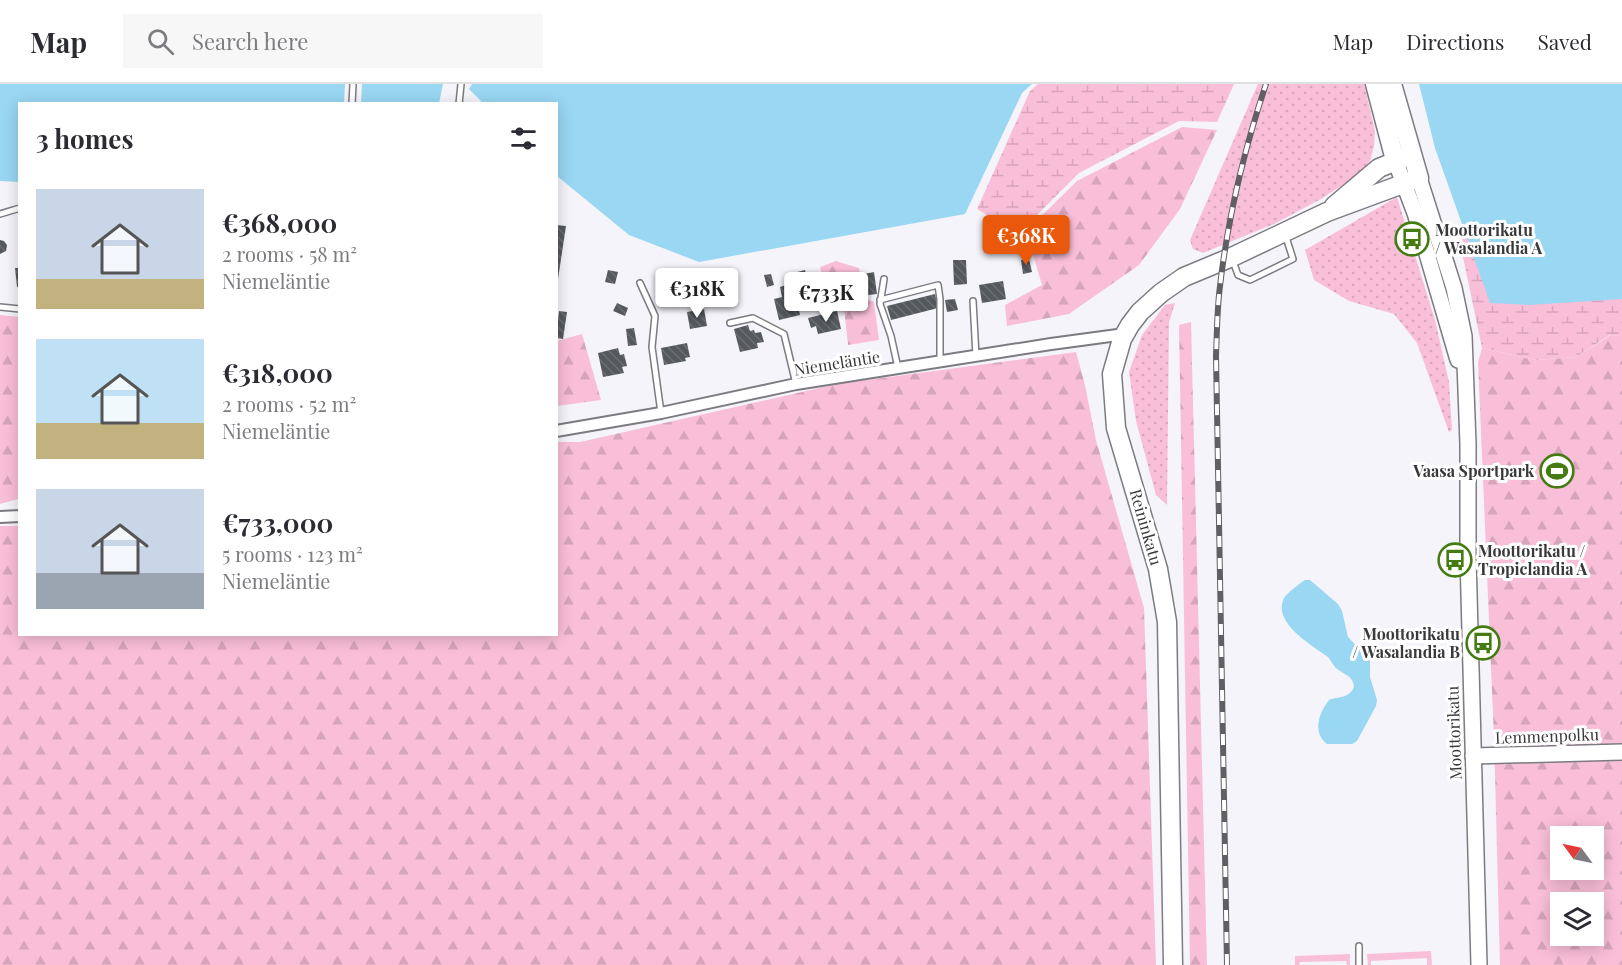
<!DOCTYPE html>
<meta charset="utf-8">
<style>
:root{--surface:#fff;--page:#f7f7f7;--text:#2b2b33;--muted:#7c7c81;--line:#e1e1e2;--accent:#ea580c}
body{margin:0;font-family:"Playfair Display",serif;background:var(--page);color:var(--text);height:100vh;display:flex;flex-direction:column;font-size:22px;white-space:nowrap}
*{box-sizing:border-box;margin:0}
p{font-size:20px;color:var(--muted)}
.icon{flex:none;width:33px;height:33px;fill:none;stroke:currentColor;stroke-width:2;stroke-linecap:round;stroke-linejoin:round}
.map{position:relative;flex:1;overflow:hidden}
.side{position:absolute;left:18px;top:18px;width:540px;height:534px;display:flex;flex-direction:column;background:var(--surface);border-radius:0px;box-shadow:0 3px 15px #0003}
.side>*{flex:none}
.needle{width:39px;rotate:303deg}
.controls{position:absolute;left:1550px;top:742px;display:grid;gap:12px}
.controls a{display:grid;place-items:center;width:54px;height:54px;border-radius:0px;background:var(--surface);box-shadow:0 3px 15px #0003;font-size:30px}
.price{position:absolute;translate:-50% -51px;padding:0 14px;border-radius:6px;background:#fff;color:#222;font-size:20px;line-height:39px;filter:drop-shadow(0 2px 3px #0008)}
.price::after{content:'';position:absolute;left:50%;top:36px;width:18px;height:14px;margin-left:-9px;background:inherit;clip-path:polygon(0 0,100% 0,50% 100%)}
.price.selected{background:var(--accent);color:#fff}
ul{padding:0;list-style:none}
li{display:flex;align-items:center;gap:18px;height:150px;padding:0 18px}
li span{display:grid;place-items:center;flex:none;width:168px;height:120px;border-radius:0px;color:#555}
li>.icon{margin-inline-start:auto}
span .icon{width:72px;height:72px;fill:#fffc;stroke-width:1}
li b{font-size:26px}
h2{display:flex;justify-content:space-between;align-items:center;height:72px;padding:0 18px;font-size:26px}
header{display:flex;align-items:center;gap:36px;box-sizing:border-box;height:84px;padding:0 30px;background:var(--surface);border-bottom:2px solid var(--line)}
header strong{font-size:28px}
nav{display:flex;gap:33px;margin-inline-start:auto;font-size:21px}
.search{width:420px;height:54px;background:var(--page);display:flex;align-items:center;gap:15px;box-sizing:border-box;padding:0 21px;border-radius:0px;color:var(--muted);font-size:22px}
.map>svg:first-child{display:block}
</style>
<header>
<strong>Map</strong>
<div class="search"><svg class="icon" aria-label="search" viewBox="0 0 24 24"><circle cx="10" cy="10" r="6"/><path d="M15 15l6 6"/></svg>Search here</div>
<nav><a>Map</a><a>Directions</a><a>Saved</a></nav>
</header>
<div class="map">
<svg width="1622" height="881" viewBox="0 0 1622 881">
<defs>
<pattern id="forest-firs" width="22" height="20" patternUnits="userSpaceOnUse" patternTransform="scale(1.5)"><rect width="22" height="20" fill="#fabfd8"/><path d="M5 1l3.5 6h-7zM16 11l3.5 6h-7z" fill="#d7a5ba"/></pattern>
<pattern id="wetland-marsh" width="20" height="14" patternUnits="userSpaceOnUse" patternTransform="scale(1.5)"><rect width="20" height="14" fill="#fabfd8"/><path d="M1 5h8M5 5V1M11 12h8M15 12V8" fill="none" stroke="#d7a5ba"/></pattern>
<pattern id="park-dots" width="8" height="8" patternUnits="userSpaceOnUse" patternTransform="scale(1.5)"><rect width="8" height="8" fill="#fabfd8"/><path d="M2 2h.1M6 6h.1" fill="none" stroke="#d7a5ba" stroke-width="1.8" stroke-linecap="round"/></pattern>
<pattern id="building-back-hatch" width="6" height="6" patternUnits="userSpaceOnUse" patternTransform="scale(1.5)"><rect width="6" height="6" fill="#55595e"/><path d="M-1 5l2 2M0 0l6 6M5-1l2 2" fill="none" stroke="#6b6e72"/></pattern>
</defs>
<rect width="100%" height="100%" fill="#f5f4fb"/>
<!-- grass -->
<g fill="#fabfd8">
<polygon points="1431,867 1432,881 1427,881 1427,874 1371,877 1371,881 1368,881 1367,870"/>
<polygon points="1350,870 1350,881 1347,881 1346,877 1300,878 1299,881 1295,881 1295,872"/>
</g>
<!-- forest -->
<g fill="url(#forest-firs)" fill-rule="evenodd">
<polygon points="1182,43 1217,46 1180,125 1139,181 1069,230 1007,242 1005,221 1042,201 1026,147 1077,97"/>
<polygon points="836,177 859,184 865,214 874,218 879,256 848,261 844,224 828,214 820,183"/>
<polygon points="0,231 20,233 18,415 0,420"/>
<polygon points="1191,238 1207,881 1190,881 1179,241"/>
<polygon points="582,250 601,316 557,322 557,257"/>
<path d="M 1611,251 L 1622,252 L 1622,881 L 1500,881 L 1494,654 L 1478,278 L 1482,264 L 1536,276 L 1576,273 ZM 1560,753 L 1593,753 L 1593,786 L 1560,786 ZM 1560,819 L 1593,819 L 1593,852 L 1560,852 Z"/>
<polygon points="1076,268 1085,301 1096,356 1144,524 1156,881 0,881 0,442 19,442 20,550 556,550 557,358 580,358 837,300"/>
</g>
<!-- wetland -->
<g fill="url(#wetland-marsh)">
<polygon points="1038,0 1234,0 1217,38 1179,37 1079,89 1025,143 995,136 977,125 1030,7"/>
<polygon points="1622,86 1622,252 1610,251 1576,273 1536,276 1482,264 1460,159 1465,152"/>
</g>
<!-- park -->
<g fill="url(#park-dots)">
<polygon points="1258,0 1364,0 1375,47 1374,62 1370,77 1358,91 1321,115 1274,140 1203,169 1193,165 1190,156"/>
<polygon points="1397,113 1435,236 1449,298 1452,346 1449,348 1417,259 1394,230 1349,217 1314,196 1305,166"/>
<polygon points="1175,219 1169,238 1167,421 1156,411 1136,337 1129,288 1142,251 1165,221"/>
</g>
<!-- water -->
<g fill="#99d7f3">
<polygon points="0,0 345,0 344,19 20,20 19,98 0,97"/>
<polygon points="362,0 443,0 439,19 361,20"/>
<polygon points="472,0 1032,0 1022,9 965,130 699,178 629,151 557,92 556,20 483,19 469,5"/>
<polygon points="1419,0 1622,0 1622,215 1529,221 1490,219 1435,64"/>
<path d="M 1305,496 L 1310,496 L 1338,520 L 1342,527 L 1348,553 L 1370,576 L 1370,593 L 1377,616 L 1376,622 L 1357,657 L 1352,660 L 1327,660 C 1312,648 1319,629 1329,616 C 1339,612 1349,615 1354,603 C 1353,591 1344,591 1336,584 C 1333,581 1331,577 1328,573 C 1312,561 1272,539 1284,514 C 1287,509 1299,500 1305,496 Z"/>
</g>
<!-- building -->
<g fill="url(#building-back-hatch)">
<polygon points="556,141 566,142 558,195 556,195"/>
<polygon points="0,156 4,157 7,161 6,167 0,170"/>
<polygon points="1029,175 1032,188 1023,190 1021,176"/>
<polygon points="953,176 966,176 967,200 954,201"/>
<polygon points="15,184 20,184 20,203 17,203"/>
<polygon points="608,186 618,188 615,200 605,198"/>
<polygon points="805,186 808,200 800,202 797,188"/>
<polygon points="874,188 877,210 868,211 864,190"/>
<polygon points="771,190 774,201 767,203 764,191"/>
<polygon points="695,191 698,199 687,203 684,195"/>
<polygon points="1003,197 1006,215 982,219 979,201"/>
<polygon points="793,199 800,231 779,236 774,215 782,213 780,203"/>
<polygon points="935,210 938,224 891,236 887,222"/>
<polygon points="955,215 958,226 947,228 945,216"/>
<polygon points="617,219 628,224 625,232 613,227"/>
<polygon points="704,225 707,242 690,245 687,228"/>
<polygon points="559,227 567,228 563,255 556,254"/>
<polygon points="837,227 841,245 818,250 816,242 811,244 808,234"/>
<polygon points="748,241 750,247 754,246 755,249 761,248 764,258 757,259 758,264 740,268 734,245"/>
<polygon points="634,244 637,261 628,262 626,245"/>
<polygon points="687,259 690,273 685,274 686,277 664,281 661,264"/>
<polygon points="618,264 620,271 624,270 627,282 622,283 624,289 603,293 598,269"/>
</g>
<g fill="none" stroke-linecap="round" stroke-linejoin="round">
<!-- lane casing -->
<g stroke="#7c7b81" stroke-width="8">
<g id="lane">
<polyline points="352,20 353,0"/>
<polyline points="459,20 461,0"/>
<polyline points="0,130 20,124"/>
<polyline points="1233,177 1238,191 1250,196 1293,175 1285,150"/>
<polyline points="884,195 880,220 891,252 898,284"/>
<polyline points="640,199 655,232 652,263 661,329"/>
<polyline points="880,216 938,201 940,215 940,278"/>
<polyline points="973,217 976,272"/>
<polyline points="0,223 20,225"/>
<polyline points="730,239 753,234 784,250 796,300"/>
<polyline points="1359,862 1359,881"/>
</g>
</g>
<!-- street casing -->
<g stroke="#7c7b81" stroke-width="14">
<g id="street">
<polyline points="556,347 661,329 796,300 1051,260 1125,250"/>
<polyline points="0,433 20,432"/>
</g>
</g>
<!-- secondary casing -->
<g stroke="#7c7b81" stroke-width="18">
<g id="secondary">
<polyline points="1395,76 1415,129 1458,276"/>
<polyline points="1419,94 1454,204 1464,252 1468,360 1468,473 1479,881"/>
<polyline points="1473,672 1622,668"/>
</g>
</g>
<!-- primary casing -->
<g stroke="#7c7b81" stroke-width="21">
<g id="primary">
<polyline points="1375,0 1395,76"/>
<polyline points="1334,122 1379,84 1411,71"/>
<polyline points="1173,881 1167,538 1158,485 1116,344 1112,290 1122,255 1130,241 1140,228 1161,209 1184,193 1232,173 1327,128 1419,94 1392,0"/>
</g>
</g>
<!-- lane -->
<use href="#lane" stroke="#fff" stroke-width="5"/>
<!-- street -->
<use href="#street" stroke="#fff" stroke-width="10"/>
<!-- secondary -->
<use href="#secondary" stroke="#fff" stroke-width="15"/>
<!-- primary -->
<use href="#primary" stroke="#fff" stroke-width="18"/>
<!-- rail casing -->
<g stroke="#606064" stroke-width="6">
<path id="rail" d="M 1227,881 L 1216,272 C 1217,249 1217,225 1220,202 C 1228,133 1244,66 1266,0"/>
</g>
<!-- rail -->
<use href="#rail" stroke="#fff" stroke-width="4" stroke-dasharray="11" stroke-linecap="butt"/>
</g>
<!-- icons -->
<defs>
<g id="bus-ring" transform="scale(1.725)"><circle r="9.5" fill="#fff" stroke="#447c12" stroke-width="1.5"/><path d="M-5-6H5V4H4V6H2V4H-2V6H-4V4H-5ZM-3.5-4V0h7V-4ZM-3.5 1.2v1.5H-2V1.2ZM2 1.2v1.5H3.5V1.2Z" fill="#447c12"/></g>
<g id="stadium-ring" transform="scale(1.725)"><circle r="9.5" fill="#fff" stroke="#447c12" stroke-width="1.5"/><path d="M0-5a6.5 5 0 1 0 0 10a6.5 5 0 1 0 0-10ZM-3.5-1.8h7v3.6h-7Z" fill="#447c12"/></g>
</defs>
<g fill-rule="evenodd">
<use href="#bus-ring" x="1412" y="155"/>
<use href="#stadium-ring" x="1557" y="387"/>
<use href="#bus-ring" x="1455" y="476"/>
<use href="#bus-ring" x="1483" y="559"/>
</g>
<g text-anchor="middle" stroke-width="6" stroke-linejoin="round" paint-order="stroke">
<!-- poi labels -->
<g font-size="16" font-weight="bold" fill="#39393c" stroke="#fff" text-anchor="start">
<text x="1435" y="152">Moottorikatu<tspan x="1435" dy="18">/ Wasalandia A</tspan></text>
<text x="1534" y="393" text-anchor="end">Vaasa Sportpark</text>
<text x="1478" y="473">Moottorikatu /<tspan x="1478" dy="18">Tropiclandia A</tspan></text>
<text x="1460" y="556" text-anchor="end">Moottorikatu<tspan x="1460" dy="18">/ Wasalandia B</tspan></text>
</g>
<!-- street labels -->
<g font-size="16" fill="#39393c" stroke="#fff">
<text transform="translate(837 279) rotate(-9)" y="6">Niemeläntie</text>
<text transform="translate(1146 443) rotate(74)" y="6">Reininkatu</text>
<text transform="translate(1454 649) rotate(-92)" y="6">Moottorikatu</text>
<text transform="translate(1547 652) rotate(-2)" y="6">Lemmenpolku</text>
</g>
</g>
</svg>
<div class="controls">
<a><svg class="needle" viewBox="-14 -14 28 28"><path d="M0-13l5 13h-10z" fill="#e53935"/><path d="M0 13l5-13h-10z" fill="#7c7c81"/></svg></a>
<a><svg class="icon" aria-label="layers" viewBox="0 0 24 24"><path d="M12 4l9 5-9 5-9-5zM3 14l9 5 9-5"/></svg></a>
</div>
<b class="price selected" style="left:1026px;top:182px">€368K</b>
<b class="price" style="left:697px;top:235px">€318K</b>
<b class="price" style="left:826px;top:239px">€733K</b>
<section class="side">
<h2>3 homes<svg class="icon" aria-label="filters" viewBox="0 0 24 24"><path d="M4 7h16M4 17h16"/><circle cx="9" cy="7" r="2"/><circle cx="15" cy="17" r="2"/></svg></h2>
<ul>
<li><span style="background:linear-gradient(#c9d6e8 75%,#c2b280 0)"><svg class="icon" aria-label="home" viewBox="0 0 24 24"><path d="M3 11l9-7 9 7M6 9v11h12V9"/></svg></span><div><b>€368,000</b><p>2 rooms · 58 m²</p><p>Niemeläntie</p></div></li>
<li><span style="background:linear-gradient(#bfe0f5 70%,#c2b280 0)"><svg class="icon" aria-label="home" viewBox="0 0 24 24"><path d="M3 11l9-7 9 7M6 9v11h12V9"/></svg></span><div><b>€318,000</b><p>2 rooms · 52 m²</p><p>Niemeläntie</p></div></li>
<li><span style="background:linear-gradient(#c9d6e8 70%,#9aa5b1 0)"><svg class="icon" aria-label="home" viewBox="0 0 24 24"><path d="M3 11l9-7 9 7M6 9v11h12V9"/></svg></span><div><b>€733,000</b><p>5 rooms · 123 m²</p><p>Niemeläntie</p></div></li>
</ul>
</section>
</div>
